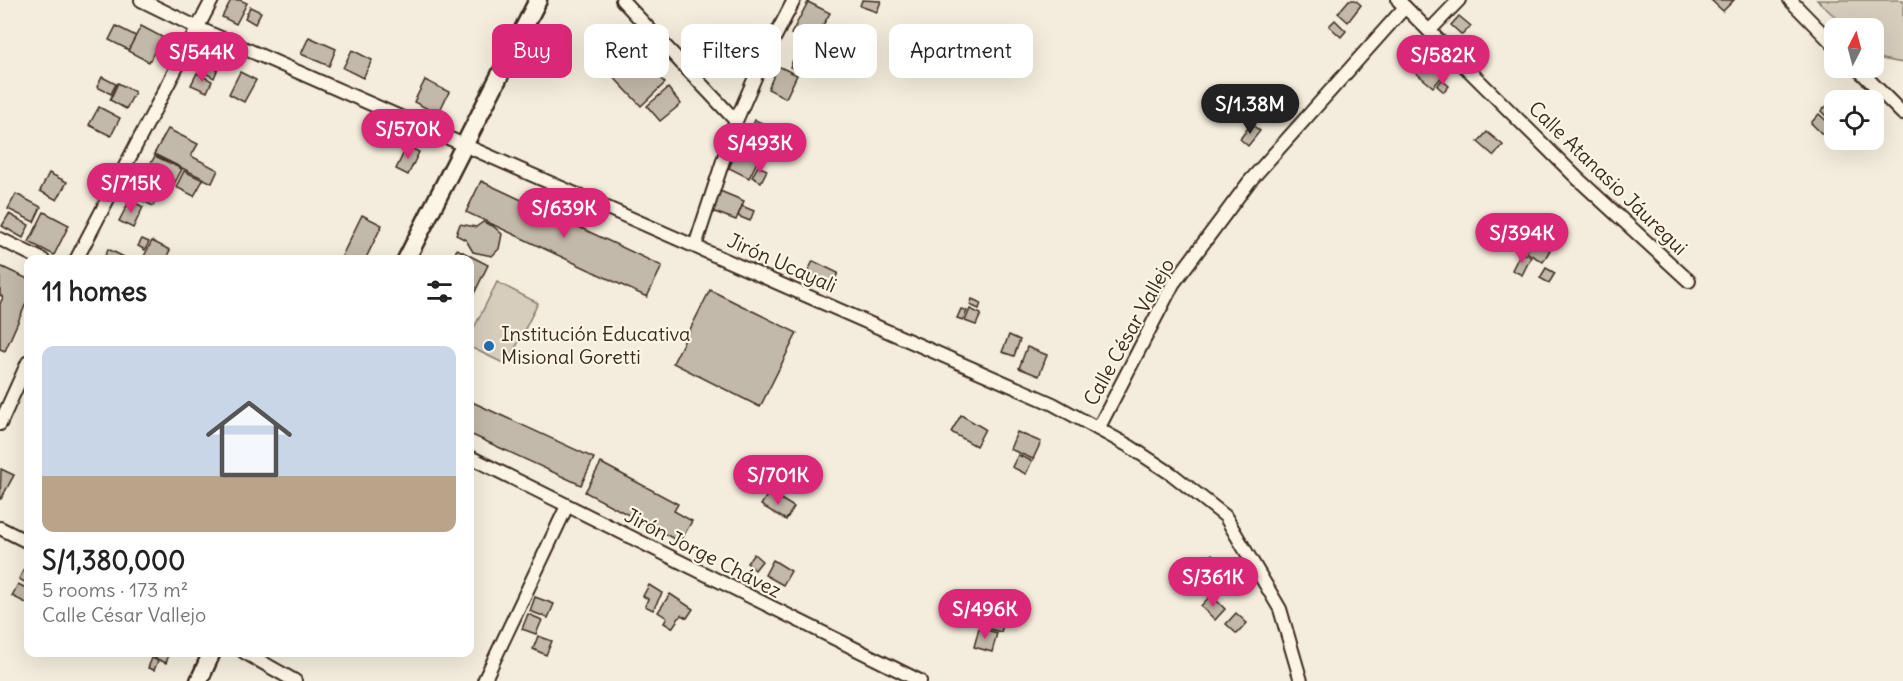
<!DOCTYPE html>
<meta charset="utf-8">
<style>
:root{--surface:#fff;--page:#f2f2f2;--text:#222;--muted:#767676;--accent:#db2777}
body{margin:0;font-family:Delius,sans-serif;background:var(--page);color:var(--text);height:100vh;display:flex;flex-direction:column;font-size:22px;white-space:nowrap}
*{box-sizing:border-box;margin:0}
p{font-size:20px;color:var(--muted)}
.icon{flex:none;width:33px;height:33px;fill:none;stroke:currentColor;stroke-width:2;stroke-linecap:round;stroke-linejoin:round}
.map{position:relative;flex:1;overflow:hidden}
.sheet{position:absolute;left:24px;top:255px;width:450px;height:402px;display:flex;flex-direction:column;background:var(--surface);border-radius:12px;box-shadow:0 6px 24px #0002}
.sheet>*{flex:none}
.top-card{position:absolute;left:492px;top:24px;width:570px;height:54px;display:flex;gap:12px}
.needle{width:39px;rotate:6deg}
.fabs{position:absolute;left:1824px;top:18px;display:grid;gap:12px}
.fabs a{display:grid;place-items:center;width:60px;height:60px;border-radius:12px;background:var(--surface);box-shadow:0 6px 24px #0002;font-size:30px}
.price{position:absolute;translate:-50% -51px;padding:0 14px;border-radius:21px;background:var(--accent);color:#fff;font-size:20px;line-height:39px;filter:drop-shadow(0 2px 3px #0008)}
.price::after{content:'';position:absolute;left:50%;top:36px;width:18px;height:14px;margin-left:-9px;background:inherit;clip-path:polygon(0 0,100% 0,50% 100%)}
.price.current{background:#222;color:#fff}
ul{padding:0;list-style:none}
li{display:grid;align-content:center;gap:12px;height:318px;padding:0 18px}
li span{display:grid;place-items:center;height:186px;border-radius:12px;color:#555}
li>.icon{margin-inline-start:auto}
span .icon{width:108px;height:108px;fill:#fffc;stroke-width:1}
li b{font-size:26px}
h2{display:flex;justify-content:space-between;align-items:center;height:72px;padding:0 18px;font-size:26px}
.chip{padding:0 21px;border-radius:12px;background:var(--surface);box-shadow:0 6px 24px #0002;font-size:21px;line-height:54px}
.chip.current{background:var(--accent);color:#fff}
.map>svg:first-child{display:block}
</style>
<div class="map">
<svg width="1903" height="681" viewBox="0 0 1903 681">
<rect width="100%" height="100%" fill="#f4eddd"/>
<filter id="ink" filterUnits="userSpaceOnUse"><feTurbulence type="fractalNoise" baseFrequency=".0167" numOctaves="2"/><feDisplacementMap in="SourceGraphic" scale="12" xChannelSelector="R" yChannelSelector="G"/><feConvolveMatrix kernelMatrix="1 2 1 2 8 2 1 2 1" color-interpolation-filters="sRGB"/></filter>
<g filter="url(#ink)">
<!-- green -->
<g fill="#d6cdbd" stroke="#887c6e" stroke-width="1.5">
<polygon points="1817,0 1903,0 1903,63 1882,59 1874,53 1874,28 1847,28"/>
<polygon points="497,282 538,303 507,365 470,347 470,336"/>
</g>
<!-- building -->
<g fill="#c3b9aa" stroke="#3b2a1e" stroke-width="1.5">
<polygon points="231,0 240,0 247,3 236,24 222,17"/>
<polygon points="862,0 881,1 877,12 860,6"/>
<polygon points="1349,0 1355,0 1361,5 1348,22 1338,13"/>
<polygon points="1711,0 1734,0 1723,11"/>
<polygon points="808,2 830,13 821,29 841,39 832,55 791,34"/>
<polygon points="250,7 261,12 255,24 245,18"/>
<polygon points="1459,16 1471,26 1462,35 1451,25"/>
<polygon points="1335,20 1346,31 1341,37 1329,26"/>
<polygon points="116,26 136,36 129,50 109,40"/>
<polygon points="141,26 162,37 149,62 128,51"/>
<polygon points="309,37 336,49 329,66 301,54"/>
<polygon points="626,44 665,83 641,106 603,66"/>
<polygon points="352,50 372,60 363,78 343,68"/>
<polygon points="1429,56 1447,71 1433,87 1416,73"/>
<polygon points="794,58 809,65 804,74 790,67"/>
<polygon points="203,60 218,68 214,78 198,69"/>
<polygon points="778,66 797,75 786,98 768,89"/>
<polygon points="240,72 256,80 244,102 229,94"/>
<polygon points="197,73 212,81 207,92 191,85"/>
<polygon points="102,77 116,84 111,94 97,87"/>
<polygon points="425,80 449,92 438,114 414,102"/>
<polygon points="1442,80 1449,86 1444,92 1437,86"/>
<polygon points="118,83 135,92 126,109 110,100"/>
<polygon points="668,88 681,104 660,121 647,106"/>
<polygon points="1830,103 1834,107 1833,123 1821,111"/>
<polygon points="99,107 120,118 111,136 89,125"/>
<polygon points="1819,114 1832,126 1823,135 1811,123"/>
<polygon points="755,120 771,127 765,140 749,134"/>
<polygon points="1251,124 1260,131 1248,146 1240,139"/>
<polygon points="772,128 779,131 774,143 767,140"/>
<polygon points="168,129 198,144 191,156 218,170 212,183 154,154"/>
<polygon points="1487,132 1503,145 1494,156 1478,142"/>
<polygon points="407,146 419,152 408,175 396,169"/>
<polygon points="738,148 759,158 749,178 729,168"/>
<polygon points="155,156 182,169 174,184 147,170"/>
<polygon points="758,166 767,170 761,182 752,177"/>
<polygon points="184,171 203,180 194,196 176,187"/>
<polygon points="49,173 67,182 57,200 40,191"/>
<polygon points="146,175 165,184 153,206 135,197"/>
<polygon points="481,181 662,266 647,297 466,212"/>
<polygon points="720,191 744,201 736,220 712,211"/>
<polygon points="16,194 41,207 34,222 8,209"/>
<polygon points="130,200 143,207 133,228 119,221"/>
<polygon points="742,206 754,211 750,221 738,216"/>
<polygon points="44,212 69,225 54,255 29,242"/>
<polygon points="9,214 29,225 23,238 2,226"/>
<polygon points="362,215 382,225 365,260 340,260"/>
<polygon points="483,222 493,226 502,234 499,249 492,256 473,252 466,240 456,235 460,224 476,227"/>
<polygon points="142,239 149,242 145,250 138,246"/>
<polygon points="152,241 170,250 165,260 142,260"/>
<polygon points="1533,241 1550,250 1543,262 1526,252"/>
<polygon points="108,249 128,259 103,260"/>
<polygon points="457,249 488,265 470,302 470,260 452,260"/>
<polygon points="1521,252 1531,257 1522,275 1512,270"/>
<polygon points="813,261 838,273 829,290 804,279"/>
<polygon points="0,266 28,279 28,299 5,351 0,349 0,304 3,297 0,295"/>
<polygon points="1546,268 1555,273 1549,283 1540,278"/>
<polygon points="710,290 797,333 760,407 673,363"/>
<polygon points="972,299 981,303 979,309 970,305"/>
<polygon points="961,309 967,311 963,320 957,318"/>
<polygon points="970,309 981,314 976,325 965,321"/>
<polygon points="1009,335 1020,340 1014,356 1002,352"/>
<polygon points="1027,347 1047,355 1039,376 1019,368"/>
<polygon points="470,401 594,458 581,485 470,434"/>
<polygon points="961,415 985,429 976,446 951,432"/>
<polygon points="1017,432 1041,442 1033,459 1010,449"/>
<polygon points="1018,455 1032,461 1026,474 1012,467"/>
<polygon points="601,463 678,504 674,511 692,521 680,542 585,492"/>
<polygon points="1,469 14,475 1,499 0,499"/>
<polygon points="769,492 794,507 786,520 761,505"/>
<polygon points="754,554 762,561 755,570 747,563"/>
<polygon points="1212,554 1224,566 1214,575 1203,563"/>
<polygon points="773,560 791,571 783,585 765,575"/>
<polygon points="26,566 28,568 28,584 19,579"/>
<polygon points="18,584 28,589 28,604 12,596"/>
<polygon points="649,585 662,593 653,610 645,606 648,599 643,596"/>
<polygon points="670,594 693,609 687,618 681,615 672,628 664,623 667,618 658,612"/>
<polygon points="1211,595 1225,609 1215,620 1201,606"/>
<polygon points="535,597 554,604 548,618 530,611"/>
<polygon points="1236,613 1247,623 1237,634 1226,624"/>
<polygon points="528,614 542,620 536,634 522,629"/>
<polygon points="984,617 1004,622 1001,632 982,627"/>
<polygon points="979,628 997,633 992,652 974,647"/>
<polygon points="538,636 552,641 546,655 533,649"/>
<polygon points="158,652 170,652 166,663 155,658"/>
<polygon points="152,658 158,661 154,670 148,668"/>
</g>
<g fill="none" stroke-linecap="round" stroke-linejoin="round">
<!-- street casing -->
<g stroke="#3b2a1e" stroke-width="16">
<g id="street">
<polyline points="141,0 198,28 1053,404 1129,446 1173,475 1225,516 1280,609 1301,681"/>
<polyline points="622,0 736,121"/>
<polyline points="1398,0 1577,178 1689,281"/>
<polyline points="1790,0 1834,45"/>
<polyline points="1429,31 1459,0"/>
<polyline points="1857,68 1903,114"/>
<polyline points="0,239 43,260"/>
<polyline points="695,246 736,121 760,66 794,0"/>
<polyline points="76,260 212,0"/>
<polyline points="0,424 28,362"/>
<polyline points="1098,429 1173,284 1249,182 1405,7"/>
<polyline points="470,457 920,681"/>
<polyline points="0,528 28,542"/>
<polyline points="244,652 295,681"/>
<polyline points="484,681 567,506"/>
</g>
</g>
<!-- secondary casing -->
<g stroke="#3b2a1e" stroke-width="21">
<g id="secondary">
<polyline points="406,260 538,0"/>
<polyline points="199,681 212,652"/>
</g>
</g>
<!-- street -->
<use href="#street" stroke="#fcf5e5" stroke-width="12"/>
<!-- secondary -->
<use href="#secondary" stroke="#fcf5e5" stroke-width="16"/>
</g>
</g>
<!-- markers -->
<circle fill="#1f6fb2" stroke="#fcf5e5" stroke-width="2" cx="489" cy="346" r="6"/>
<g text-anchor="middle" stroke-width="4.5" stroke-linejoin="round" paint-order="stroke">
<!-- street labels -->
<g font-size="20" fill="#3b2a1e" stroke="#fcf5e5">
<text transform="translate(1608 178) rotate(44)" y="7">Calle Atanasio Jáuregui</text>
<text transform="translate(782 263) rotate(24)" y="7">Jirón Ucayali</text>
<text transform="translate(1129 332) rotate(-61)" y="7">Calle César Vallejo</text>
<text transform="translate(703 553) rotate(27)" y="7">Jirón Jorge Chávez</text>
</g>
<!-- poi labels -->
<g font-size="20" fill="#3b2a1e" stroke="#fcf5e5" text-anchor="start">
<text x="501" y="341">Institución Educativa<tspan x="501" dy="23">Misional Goretti</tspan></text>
</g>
</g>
</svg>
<div class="fabs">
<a><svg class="needle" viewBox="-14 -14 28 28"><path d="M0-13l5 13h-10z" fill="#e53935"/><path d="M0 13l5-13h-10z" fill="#767676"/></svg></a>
<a><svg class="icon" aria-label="locate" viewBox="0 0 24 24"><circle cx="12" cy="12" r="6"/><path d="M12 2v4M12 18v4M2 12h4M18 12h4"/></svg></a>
</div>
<b class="price" style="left:202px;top:83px">S/544K</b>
<b class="price" style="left:1443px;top:86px">S/582K</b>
<b class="price current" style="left:1250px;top:135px">S/1.38M</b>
<b class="price" style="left:408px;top:160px">S/570K</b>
<b class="price" style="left:760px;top:174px">S/493K</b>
<b class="price" style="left:131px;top:214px">S/715K</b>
<b class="price" style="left:564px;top:239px">S/639K</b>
<b class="price" style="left:1522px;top:264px">S/394K</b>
<b class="price" style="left:778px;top:506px">S/701K</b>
<b class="price" style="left:1213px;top:608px">S/361K</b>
<b class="price" style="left:985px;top:640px">S/496K</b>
<div class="top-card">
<a class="chip current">Buy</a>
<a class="chip">Rent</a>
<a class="chip">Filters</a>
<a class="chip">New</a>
<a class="chip">Apartment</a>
</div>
<section class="sheet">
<h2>11 homes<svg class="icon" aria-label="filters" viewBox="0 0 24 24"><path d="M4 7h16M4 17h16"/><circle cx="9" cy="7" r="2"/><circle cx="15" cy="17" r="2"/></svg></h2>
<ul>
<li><span style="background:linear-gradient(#c9d6e8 70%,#b9a48a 0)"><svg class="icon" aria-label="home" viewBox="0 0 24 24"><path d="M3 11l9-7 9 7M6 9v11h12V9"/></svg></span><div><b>S/1,380,000</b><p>5 rooms · 173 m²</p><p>Calle César Vallejo</p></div></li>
</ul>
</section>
</div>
